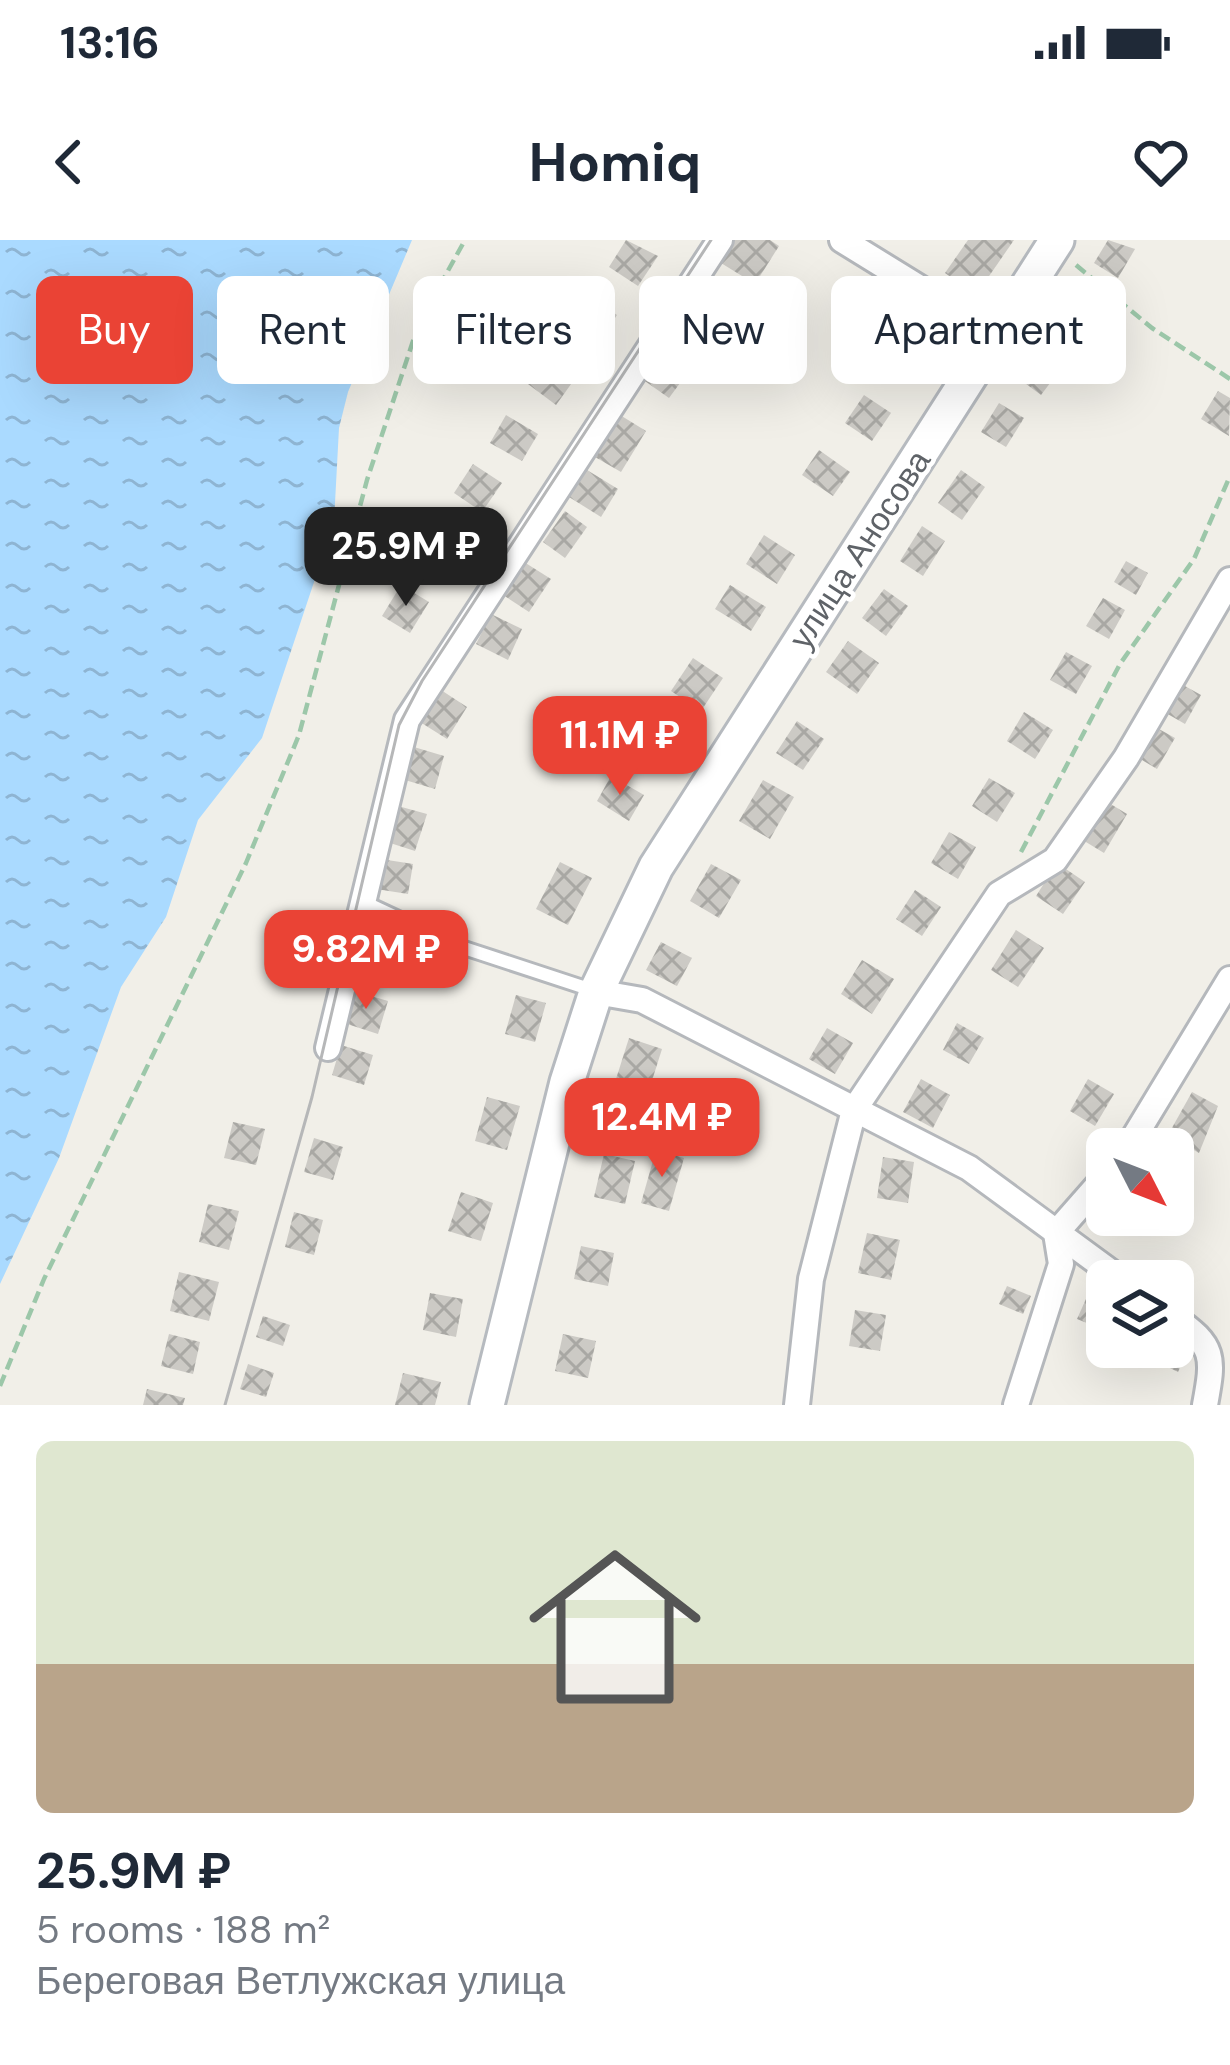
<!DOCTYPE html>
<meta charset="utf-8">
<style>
:root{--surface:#fff;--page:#f2f2f3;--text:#1f2937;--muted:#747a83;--line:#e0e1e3;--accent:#ea4335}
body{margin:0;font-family:"DM Sans",sans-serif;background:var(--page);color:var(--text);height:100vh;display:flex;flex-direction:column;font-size:45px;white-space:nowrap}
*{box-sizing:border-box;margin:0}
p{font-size:39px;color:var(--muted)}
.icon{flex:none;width:66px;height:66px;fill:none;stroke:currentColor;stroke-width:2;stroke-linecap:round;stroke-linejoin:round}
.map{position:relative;height:1165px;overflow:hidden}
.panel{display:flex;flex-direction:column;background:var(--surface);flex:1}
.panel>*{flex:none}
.guide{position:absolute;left:36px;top:36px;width:1158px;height:108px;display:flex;gap:24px}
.needle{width:78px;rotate:132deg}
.fabs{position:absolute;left:1086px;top:888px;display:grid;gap:24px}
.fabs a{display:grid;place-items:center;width:108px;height:108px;border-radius:18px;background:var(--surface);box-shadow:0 12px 48px #0002;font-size:60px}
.price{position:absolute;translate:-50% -102px;padding:0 27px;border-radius:24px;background:var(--accent);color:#fff;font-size:39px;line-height:78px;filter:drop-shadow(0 3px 6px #0008)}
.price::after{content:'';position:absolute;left:50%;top:72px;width:36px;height:27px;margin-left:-18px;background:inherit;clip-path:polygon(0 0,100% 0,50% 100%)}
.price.current{background:#222;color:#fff}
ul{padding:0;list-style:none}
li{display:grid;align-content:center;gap:24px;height:636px;padding:0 36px}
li+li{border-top:3px solid var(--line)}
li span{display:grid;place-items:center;height:372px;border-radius:18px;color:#555}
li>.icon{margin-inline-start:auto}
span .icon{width:216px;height:216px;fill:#fffc;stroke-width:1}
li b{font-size:51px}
.chip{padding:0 42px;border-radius:18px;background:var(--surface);box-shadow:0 12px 48px #0002;font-size:42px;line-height:108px}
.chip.current{background:var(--accent);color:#fff}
.status{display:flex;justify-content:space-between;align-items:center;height:84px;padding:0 60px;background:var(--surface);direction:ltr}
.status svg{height:33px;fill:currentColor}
header{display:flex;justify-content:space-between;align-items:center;height:156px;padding:0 36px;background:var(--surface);font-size:54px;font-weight:700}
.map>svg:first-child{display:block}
</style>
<div class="status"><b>13:16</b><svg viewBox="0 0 49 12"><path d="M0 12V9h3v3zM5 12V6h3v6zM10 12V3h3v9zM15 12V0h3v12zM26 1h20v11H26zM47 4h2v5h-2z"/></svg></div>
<header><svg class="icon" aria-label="back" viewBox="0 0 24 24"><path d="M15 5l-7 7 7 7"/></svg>Homiq<svg class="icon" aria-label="heart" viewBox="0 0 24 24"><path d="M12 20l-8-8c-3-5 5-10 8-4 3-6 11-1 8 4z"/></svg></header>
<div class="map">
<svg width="1230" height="1165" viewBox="0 0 1230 1165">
<defs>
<pattern id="water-ripples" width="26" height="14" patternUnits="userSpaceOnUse" patternTransform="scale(3)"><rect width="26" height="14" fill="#aadaff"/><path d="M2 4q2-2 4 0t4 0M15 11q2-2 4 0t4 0" fill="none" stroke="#8eb4d2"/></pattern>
<pattern id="building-cross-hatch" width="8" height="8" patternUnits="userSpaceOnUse" patternTransform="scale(3)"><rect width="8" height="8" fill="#cccac5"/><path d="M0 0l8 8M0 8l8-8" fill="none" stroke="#a9a8a4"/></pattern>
</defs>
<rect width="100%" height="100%" fill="#f1efe8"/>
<!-- water -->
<polygon fill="url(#water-ripples)" points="0,0 412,0 348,152 339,188 334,282 262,498 198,580 166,677 121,747 59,918 0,1044"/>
<!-- building -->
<g fill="url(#building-cross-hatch)">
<polygon points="626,0 658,16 638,46 609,27"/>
<polygon points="735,0 770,0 779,6 755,44 721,23"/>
<polygon points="968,0 1014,0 976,55 945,33"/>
<polygon points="1108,0 1135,9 1118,38 1094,23"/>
<polygon points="702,42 732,61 711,94 682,75"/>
<polygon points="1079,42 1103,59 1083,87 1059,70"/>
<polygon points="587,55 617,75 597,105 568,86"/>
<polygon points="899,84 931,106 910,135 879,113"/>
<polygon points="1045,101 1069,118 1041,155 1018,138"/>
<polygon points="667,104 694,124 669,158 642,139"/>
<polygon points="551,113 579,133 556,165 528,144"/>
<polygon points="1218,151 1230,158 1229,196 1201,179"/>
<polygon points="864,155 891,173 872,201 845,183"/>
<polygon points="999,163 1024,178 1006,207 981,192"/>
<polygon points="506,175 538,194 522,221 490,203"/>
<polygon points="620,175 646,191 621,232 595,217"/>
<polygon points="819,210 850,232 833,256 802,235"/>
<polygon points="473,224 502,243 482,272 454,253"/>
<polygon points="587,230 618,249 601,277 569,257"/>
<polygon points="961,230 985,247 962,280 938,263"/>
<polygon points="565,271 587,287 565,318 543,302"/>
<polygon points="442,277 470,294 450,325 423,308"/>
<polygon points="922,286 945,301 923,336 900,321"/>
<polygon points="764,295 795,315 777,344 746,324"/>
<polygon points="1126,321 1148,333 1136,355 1114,342"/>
<polygon points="524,322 551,339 529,372 503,355"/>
<polygon points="401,345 429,362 410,393 382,376"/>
<polygon points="730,345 766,367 751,391 715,369"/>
<polygon points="884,349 908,366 886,396 862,378"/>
<polygon points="1103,358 1125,370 1109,399 1086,386"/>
<polygon points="491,374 522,389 508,420 476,404"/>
<polygon points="848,401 879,423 857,454 826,432"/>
<polygon points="1066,412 1092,426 1076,454 1050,440"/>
<polygon points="693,418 723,438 701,471 671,451"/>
<polygon points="1176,441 1201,455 1185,484 1159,469"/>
<polygon points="441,450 467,467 447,499 420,482"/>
<polygon points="1024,472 1053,490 1035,519 1007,501"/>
<polygon points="651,480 684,499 667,528 634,510"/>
<polygon points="797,481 824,499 803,530 776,513"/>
<polygon points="1150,484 1175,498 1157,529 1132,514"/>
<polygon points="414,507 444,516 435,549 405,540"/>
<polygon points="611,536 644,555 629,581 597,561"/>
<polygon points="989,538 1015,553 997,582 972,566"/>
<polygon points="763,540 794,557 770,599 739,581"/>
<polygon points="1104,560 1127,574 1104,613 1081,599"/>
<polygon points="398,566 427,574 415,611 387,602"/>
<polygon points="949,592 976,607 958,639 931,623"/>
<polygon points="381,619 413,624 408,654 376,649"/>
<polygon points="560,622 592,638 568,685 536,669"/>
<polygon points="1057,623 1085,642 1063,674 1036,656"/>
<polygon points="711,624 741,640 719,678 690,661"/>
<polygon points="915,650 941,667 922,696 896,679"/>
<polygon points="1016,690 1044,708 1018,747 991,730"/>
<polygon points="367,697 399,706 391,739 358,730"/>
<polygon points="661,702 692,718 677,746 646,730"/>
<polygon points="862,720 894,739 872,774 841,754"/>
<polygon points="354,751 388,761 378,794 344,783"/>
<polygon points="516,755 546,763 535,802 505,794"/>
<polygon points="957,783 984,798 969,824 943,810"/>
<polygon points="827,788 853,803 835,834 809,819"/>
<polygon points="629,798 662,809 649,850 616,839"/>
<polygon points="341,805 373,815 364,845 332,835"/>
<polygon points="921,839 950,855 933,888 903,872"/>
<polygon points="1088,839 1114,854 1095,886 1070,871"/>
<polygon points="1192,852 1218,866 1199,913 1168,895"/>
<polygon points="487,857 520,866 507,910 475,901"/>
<polygon points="233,882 265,889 256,925 224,918"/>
<polygon points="314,898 343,907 333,940 304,932"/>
<polygon points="656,910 684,918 669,971 641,963"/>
<polygon points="604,914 635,921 625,964 594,957"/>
<polygon points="883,917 914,922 908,963 877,958"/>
<polygon points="461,952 493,963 481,1001 448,991"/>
<polygon points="208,964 239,971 229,1010 199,1002"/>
<polygon points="294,972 323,980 314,1015 285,1007"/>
<polygon points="867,993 900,1000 891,1040 858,1033"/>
<polygon points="581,1006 614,1013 608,1046 574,1039"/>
<polygon points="179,1032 219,1042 209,1081 170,1071"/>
<polygon points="1007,1046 1031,1056 1023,1074 999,1064"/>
<polygon points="1090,1050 1107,1057 1099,1088 1077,1079"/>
<polygon points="430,1053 463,1059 456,1097 423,1090"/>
<polygon points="855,1070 886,1075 880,1111 849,1106"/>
<polygon points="263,1076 290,1085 283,1106 256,1097"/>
<polygon points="169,1094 200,1102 193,1134 161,1126"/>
<polygon points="563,1094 596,1101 588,1138 555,1131"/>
<polygon points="1173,1096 1191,1105 1178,1132 1156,1121 1163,1107 1173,1107"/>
<polygon points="248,1124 274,1133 266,1157 240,1149"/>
<polygon points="403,1133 441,1142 435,1165 395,1165"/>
<polygon points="147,1149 185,1158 183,1165 143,1165"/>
</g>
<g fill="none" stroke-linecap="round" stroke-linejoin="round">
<!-- lane casing -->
<g stroke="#b5b8bc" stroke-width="18">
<polyline id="lane" points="366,663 458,706 595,751"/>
</g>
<!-- street casing -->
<g stroke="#b5b8bc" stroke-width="30">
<g id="street">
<polyline points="842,0 996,95"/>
<polyline points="596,752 642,760 969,928 1123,1041"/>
<polyline points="328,808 407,480 720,0"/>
<polyline points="1127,909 1230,739"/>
<path d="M 1173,1077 C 1215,1106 1214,1116 1205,1165"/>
<polyline points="797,1165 811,1039 854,870 999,654 1055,620 1126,518 1230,340"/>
<polyline points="1016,1165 1061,1024 1056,993 1107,935"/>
</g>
</g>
<!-- secondary casing -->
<g stroke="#b6babf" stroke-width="39">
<polyline id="secondary" points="487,1165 567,842 596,752 656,627 1057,0"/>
</g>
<!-- path -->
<g stroke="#9cc7a9" stroke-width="4.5" stroke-dasharray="12 6" stroke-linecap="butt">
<polyline points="1076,25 1152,88 1230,139"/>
<polyline points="1021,612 1120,424 1194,319 1230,236"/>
<polyline points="0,1146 44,1039 246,623 299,495 367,240 419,83 465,0"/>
</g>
<!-- lane -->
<use href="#lane" stroke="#fff" stroke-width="12"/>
<!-- street -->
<use href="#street" stroke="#fff" stroke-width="24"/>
<!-- secondary -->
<use href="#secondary" stroke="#fff" stroke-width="33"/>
<!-- tram -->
<polyline stroke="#b6b7b8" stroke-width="3" points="225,1165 312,857 399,485 422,441 711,0"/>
</g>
<g text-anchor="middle" stroke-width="9" stroke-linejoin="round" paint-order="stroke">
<!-- street labels -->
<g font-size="33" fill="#5f6368" stroke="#fff">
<text transform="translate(859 309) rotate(-57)" y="12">улица Аносова</text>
</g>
</g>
</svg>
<div class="fabs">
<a><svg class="needle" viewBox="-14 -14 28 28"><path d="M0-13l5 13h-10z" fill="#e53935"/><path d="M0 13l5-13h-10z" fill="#747a83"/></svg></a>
<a><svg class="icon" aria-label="layers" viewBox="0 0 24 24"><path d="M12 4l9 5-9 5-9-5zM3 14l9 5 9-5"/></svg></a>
</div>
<b class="price current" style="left:406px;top:369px">25.9M ₽</b>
<b class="price" style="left:620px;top:558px">11.1M ₽</b>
<b class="price" style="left:366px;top:772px">9.82M ₽</b>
<b class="price" style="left:662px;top:940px">12.4M ₽</b>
<div class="guide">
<a class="chip current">Buy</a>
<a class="chip">Rent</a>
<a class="chip">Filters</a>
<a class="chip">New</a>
<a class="chip">Apartment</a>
</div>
</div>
<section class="panel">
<ul>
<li><span style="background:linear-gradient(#dfe7d0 60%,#b9a48a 0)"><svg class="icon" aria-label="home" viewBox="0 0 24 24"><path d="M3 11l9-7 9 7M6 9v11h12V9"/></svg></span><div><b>25.9M ₽</b><p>5 rooms · 188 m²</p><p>Береговая Ветлужская улица</p></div></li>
</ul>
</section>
